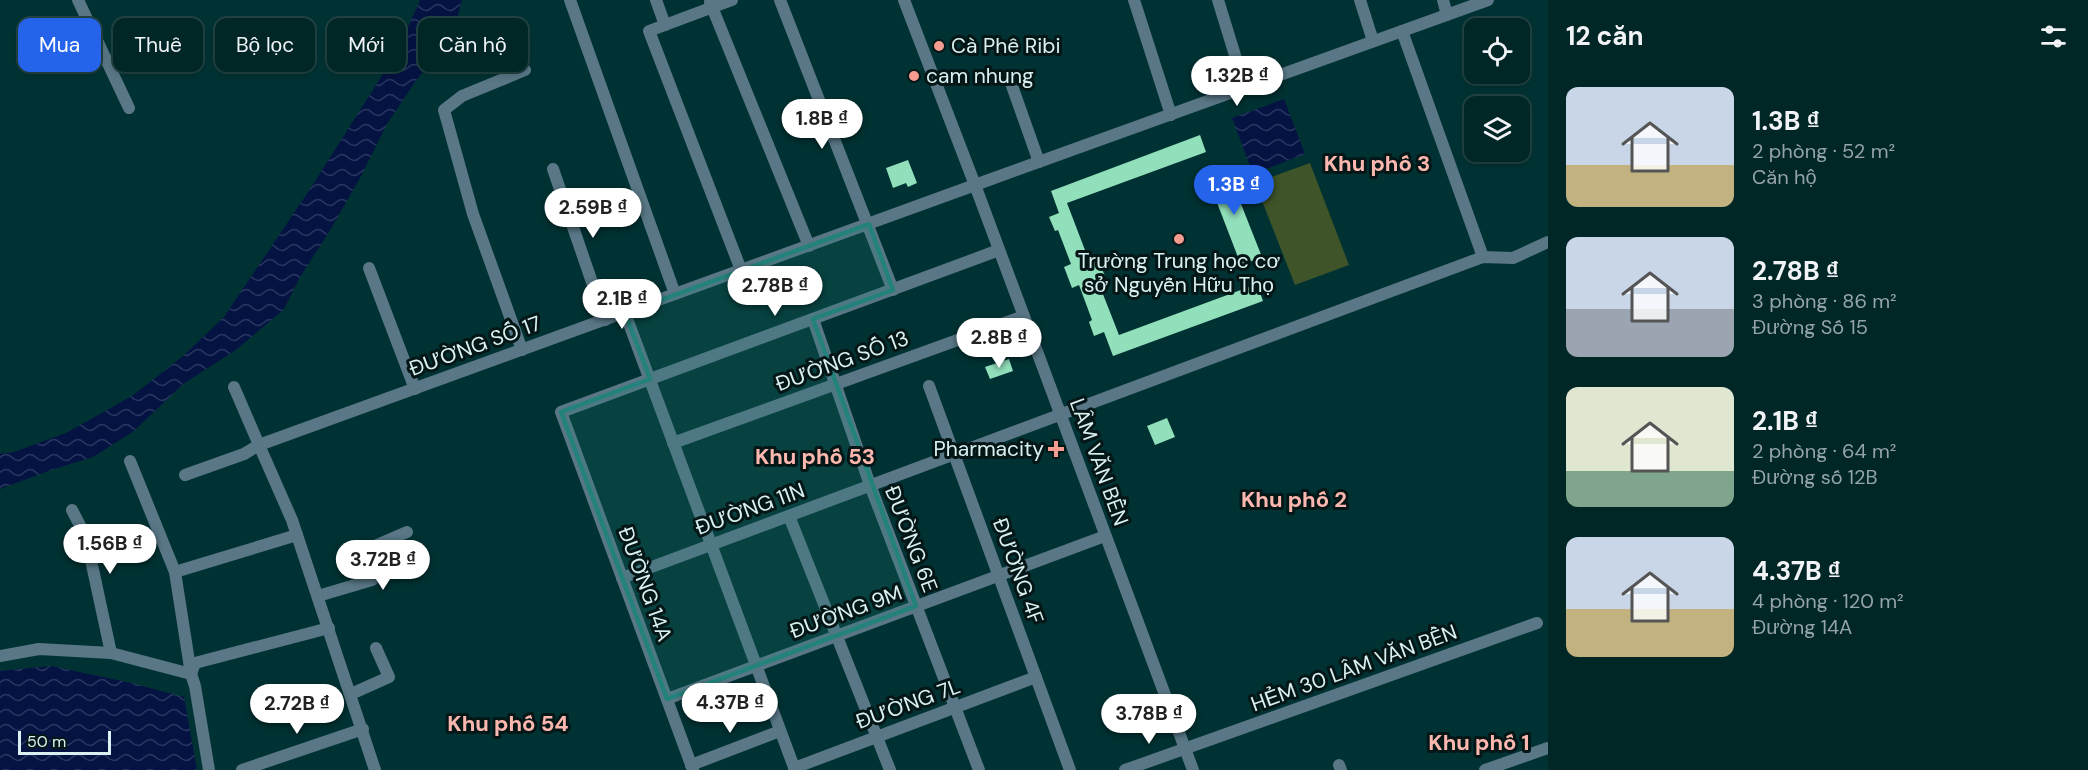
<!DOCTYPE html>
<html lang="vi">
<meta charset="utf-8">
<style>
:root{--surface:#002626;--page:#0e3232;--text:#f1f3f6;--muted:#95a5a7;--line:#224343;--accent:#2563eb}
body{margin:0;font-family:"DM Sans",sans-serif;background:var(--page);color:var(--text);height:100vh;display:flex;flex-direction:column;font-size:22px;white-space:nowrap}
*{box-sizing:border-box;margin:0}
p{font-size:20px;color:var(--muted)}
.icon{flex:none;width:33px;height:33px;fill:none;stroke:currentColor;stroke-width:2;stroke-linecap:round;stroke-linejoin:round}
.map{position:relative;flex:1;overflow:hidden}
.details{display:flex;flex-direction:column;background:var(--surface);width:540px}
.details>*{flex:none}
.top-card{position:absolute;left:18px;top:18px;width:570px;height:54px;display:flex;gap:12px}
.tools{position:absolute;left:1464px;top:18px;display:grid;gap:12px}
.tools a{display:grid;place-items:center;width:66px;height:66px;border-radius:12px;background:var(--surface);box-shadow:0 3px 9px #0003,0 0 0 2px var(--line);font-size:30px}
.scale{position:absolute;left:18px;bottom:15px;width:93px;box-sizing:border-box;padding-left:6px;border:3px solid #daf1f1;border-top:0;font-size:16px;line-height:21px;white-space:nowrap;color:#daf1f1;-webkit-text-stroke:4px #051617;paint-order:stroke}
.price{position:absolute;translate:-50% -51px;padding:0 14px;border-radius:21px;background:#fff;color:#222;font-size:20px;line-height:39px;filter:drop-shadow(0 2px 3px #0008)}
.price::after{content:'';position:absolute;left:50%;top:36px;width:18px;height:14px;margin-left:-9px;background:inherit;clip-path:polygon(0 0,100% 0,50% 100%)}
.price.current{background:var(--accent);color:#fff}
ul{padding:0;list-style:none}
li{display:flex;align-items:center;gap:18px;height:150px;padding:0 18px}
li span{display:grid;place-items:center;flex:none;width:168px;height:120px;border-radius:12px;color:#555}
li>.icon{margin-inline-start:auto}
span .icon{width:72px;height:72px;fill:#fffc;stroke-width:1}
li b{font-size:26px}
h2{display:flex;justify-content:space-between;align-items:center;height:72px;padding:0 18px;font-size:26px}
.pill{padding:0 21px;border-radius:12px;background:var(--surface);box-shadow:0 3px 9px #0003,0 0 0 2px var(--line);font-size:21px;line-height:54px}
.pill.current{background:var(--accent);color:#fff}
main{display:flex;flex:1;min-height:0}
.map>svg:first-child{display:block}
</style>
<main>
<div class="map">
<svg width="1548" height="770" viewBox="0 0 1548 770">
<defs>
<pattern id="water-waves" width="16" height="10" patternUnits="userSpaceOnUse" patternTransform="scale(1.5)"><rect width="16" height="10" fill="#051343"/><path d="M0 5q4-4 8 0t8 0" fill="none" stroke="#29365f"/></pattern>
</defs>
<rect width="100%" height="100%" fill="#003233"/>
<!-- pitch -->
<polygon fill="#3f5428" points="1310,163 1349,265 1295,285 1255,183"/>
<!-- water -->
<g fill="url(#water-waves)">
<polygon points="420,0 462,0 457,19 436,54 415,82 387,124 360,178 329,232 300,277 284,309 236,350 183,384 134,431 93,457 51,470 0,489 0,454 14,452 66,433 132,396 182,357 224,317 310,189 397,52"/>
<polygon points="1284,99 1305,154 1253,174 1232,118"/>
<polygon points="51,666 127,682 184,697 197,770 0,770 0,671"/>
</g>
<!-- building -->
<g fill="#91dfbb">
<polygon points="1200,135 1206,152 1067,203 1088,258 1096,255 1105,276 1097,279 1119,335 1257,284 1263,301 1113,356 1104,332 1094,336 1089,322 1092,320 1079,285 1072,288 1064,267 1071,264 1058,230 1055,231 1049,217 1059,213 1051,191"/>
<polygon points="908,160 917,183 908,187 906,183 893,188 886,168"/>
<polygon points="1226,166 1262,257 1241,265 1206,174"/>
<polygon points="1009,359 1013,371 990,379 985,367"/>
<polygon points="1167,418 1175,437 1155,445 1147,426"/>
</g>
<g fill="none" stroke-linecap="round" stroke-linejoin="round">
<!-- minor -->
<g stroke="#597786" stroke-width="12">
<polyline points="78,0 129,108"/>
<polyline points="570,0 675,294"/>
<polyline points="656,0 665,25"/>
<polyline points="732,0 649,31 741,270"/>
<polyline points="780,0 893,290"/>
<polyline points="1134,0 1171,115"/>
<polyline points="1218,0 1245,88"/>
<polyline points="1360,0 1373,41"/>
<polyline points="1443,0 1447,15"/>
<polyline points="710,2 809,246"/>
<polyline points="1402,31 1483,257"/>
<polyline points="1011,83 1039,162"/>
<polyline points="553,169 605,320"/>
<polyline points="975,185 1488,0"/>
<polyline points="369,268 415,389"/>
<polyline points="625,313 795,770"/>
<polyline points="813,319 870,485 979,770"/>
<polyline points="522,350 473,214 444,110 462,96 525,70"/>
<polyline points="929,386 1070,770"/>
<polyline points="673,443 1024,316"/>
<polyline points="130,461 175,572 191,674"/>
<polyline points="185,475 244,454 259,445 234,387"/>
<polyline points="72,510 86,537 111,653"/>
<polyline points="789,516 890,770"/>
<polyline points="175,572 297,535"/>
<polyline points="622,578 1483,257 1513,258 1548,242"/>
<polyline points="318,596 372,580 370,548 407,532"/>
<polyline points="0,656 39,649 111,653 191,674 195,686 209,770"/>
<polyline points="191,674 195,663 329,628"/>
<polyline points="351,694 389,677 376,648"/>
<polyline points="667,699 1105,536"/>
<polyline points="691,765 780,731"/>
<polyline points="1339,765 1341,770"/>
<polyline points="794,768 1036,677"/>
<polyline points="242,770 363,729"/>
<polyline points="693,770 561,412 999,250"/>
<polyline points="1125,770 1537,623"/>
<polyline points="1485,770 1548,748"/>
</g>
<!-- tertiary -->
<g stroke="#597786" stroke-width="12">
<polyline points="904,0 975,185 1193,770"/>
<polyline points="375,770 292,520 259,445 975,185"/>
</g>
</g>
<!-- marked area -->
<path fill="#23827b" fill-opacity="0.2" stroke="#23827b" stroke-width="4.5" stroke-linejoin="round" d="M 869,224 L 893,290 L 813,319 L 916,606 L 667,699 L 561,412 L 650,379 L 625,313 Z"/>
<!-- markers -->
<g fill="#f59c91" stroke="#051617" stroke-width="2">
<circle cx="939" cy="46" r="6"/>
<circle cx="914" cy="76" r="6"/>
<circle cx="1179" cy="239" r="6"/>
<path d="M1053 440h6v6h6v6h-6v6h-6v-6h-6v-6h6z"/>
</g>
<g text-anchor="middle" stroke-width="6" stroke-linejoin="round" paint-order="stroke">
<!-- poi labels -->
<g font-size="21" fill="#daf1f1" stroke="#051617" text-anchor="start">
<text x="951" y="53">Cà Phê Ribi</text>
<text x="926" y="83">cam nhung</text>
<text x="1179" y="268" text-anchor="middle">Trường Trung học cơ<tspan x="1179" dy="24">sở Nguyễn Hữu Thọ</tspan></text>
<text x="1044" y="456" text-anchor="end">Pharmacity</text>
</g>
<!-- street labels -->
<g font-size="21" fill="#daf1f1" stroke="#051617">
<text transform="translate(475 346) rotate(-20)" y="7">ĐƯỜNG SỐ 17</text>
<text transform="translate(842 361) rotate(-20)" y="7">ĐƯỜNG SỐ 13</text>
<text transform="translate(1099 462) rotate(70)" y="7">LÂM VĂN BỀN</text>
<text transform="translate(750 509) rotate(-20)" y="7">ĐƯỜNG 11N</text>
<text transform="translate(911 539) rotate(69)" y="7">ĐƯỜNG 6E</text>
<text transform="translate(1018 571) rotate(70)" y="7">ĐƯỜNG 4F</text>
<text transform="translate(645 584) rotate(70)" y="7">ĐƯỜNG 14A</text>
<text transform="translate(846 612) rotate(-20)" y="7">ĐƯỜNG 9M</text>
<text transform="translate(1354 668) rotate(-20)" y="7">HẺM 30 LÂM VĂN BỀN</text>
<text transform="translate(908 704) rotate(-20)" y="7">ĐƯỜNG 7L</text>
</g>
<!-- neighbourhood labels -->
<g font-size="22" font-weight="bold" fill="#fcb8af" stroke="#051617">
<text x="1377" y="171">Khu phố 3</text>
<text x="815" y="464">Khu phố 53</text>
<text x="1294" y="507">Khu phố 2</text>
<text x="508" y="731">Khu phố 54</text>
<text x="1479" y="750">Khu phố 1</text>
</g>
</g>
</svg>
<div class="tools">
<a><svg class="icon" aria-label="locate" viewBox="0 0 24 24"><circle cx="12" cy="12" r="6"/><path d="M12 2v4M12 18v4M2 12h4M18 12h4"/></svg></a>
<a><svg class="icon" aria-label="layers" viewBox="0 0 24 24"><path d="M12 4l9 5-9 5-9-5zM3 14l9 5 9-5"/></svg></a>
</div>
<div class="scale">50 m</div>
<b class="price" style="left:1237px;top:107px">1.32B ₫</b>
<b class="price" style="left:822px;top:150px">1.8B ₫</b>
<b class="price current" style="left:1234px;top:216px">1.3B ₫</b>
<b class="price" style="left:593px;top:239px">2.59B ₫</b>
<b class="price" style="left:775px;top:317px">2.78B ₫</b>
<b class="price" style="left:622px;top:330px">2.1B ₫</b>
<b class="price" style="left:999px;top:369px">2.8B ₫</b>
<b class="price" style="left:110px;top:575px">1.56B ₫</b>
<b class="price" style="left:383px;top:591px">3.72B ₫</b>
<b class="price" style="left:730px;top:734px">4.37B ₫</b>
<b class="price" style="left:297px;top:735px">2.72B ₫</b>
<b class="price" style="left:1149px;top:745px">3.78B ₫</b>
<div class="top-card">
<a class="pill current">Mua</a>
<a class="pill">Thuê</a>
<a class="pill">Bộ lọc</a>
<a class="pill">Mới</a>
<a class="pill">Căn hộ</a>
</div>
</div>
<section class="details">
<h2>12 căn<svg class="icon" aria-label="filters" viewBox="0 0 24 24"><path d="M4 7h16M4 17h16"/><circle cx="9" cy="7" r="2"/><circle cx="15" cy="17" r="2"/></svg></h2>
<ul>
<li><span style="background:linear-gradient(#c9d6e8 65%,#c2b280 0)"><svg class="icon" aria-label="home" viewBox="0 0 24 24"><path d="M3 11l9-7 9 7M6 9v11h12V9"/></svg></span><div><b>1.3B ₫</b><p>2 phòng · 52 m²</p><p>Căn hộ</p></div></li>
<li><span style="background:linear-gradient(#c9d6e8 60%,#9aa5b1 0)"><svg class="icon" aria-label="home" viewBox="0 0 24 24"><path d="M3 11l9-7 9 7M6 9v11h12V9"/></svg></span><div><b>2.78B ₫</b><p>3 phòng · 86 m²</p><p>Đường Số 15</p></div></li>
<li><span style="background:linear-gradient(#dfe7d0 70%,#7fa58c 0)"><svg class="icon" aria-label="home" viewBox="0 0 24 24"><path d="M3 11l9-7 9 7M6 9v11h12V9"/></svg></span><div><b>2.1B ₫</b><p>2 phòng · 64 m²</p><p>Đường số 12B</p></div></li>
<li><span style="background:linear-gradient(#c9d6e8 60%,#c2b280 0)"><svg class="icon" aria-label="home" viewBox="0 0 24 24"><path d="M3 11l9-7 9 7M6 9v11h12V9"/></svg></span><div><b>4.37B ₫</b><p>4 phòng · 120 m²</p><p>Đường 14A</p></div></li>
</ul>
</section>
</main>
